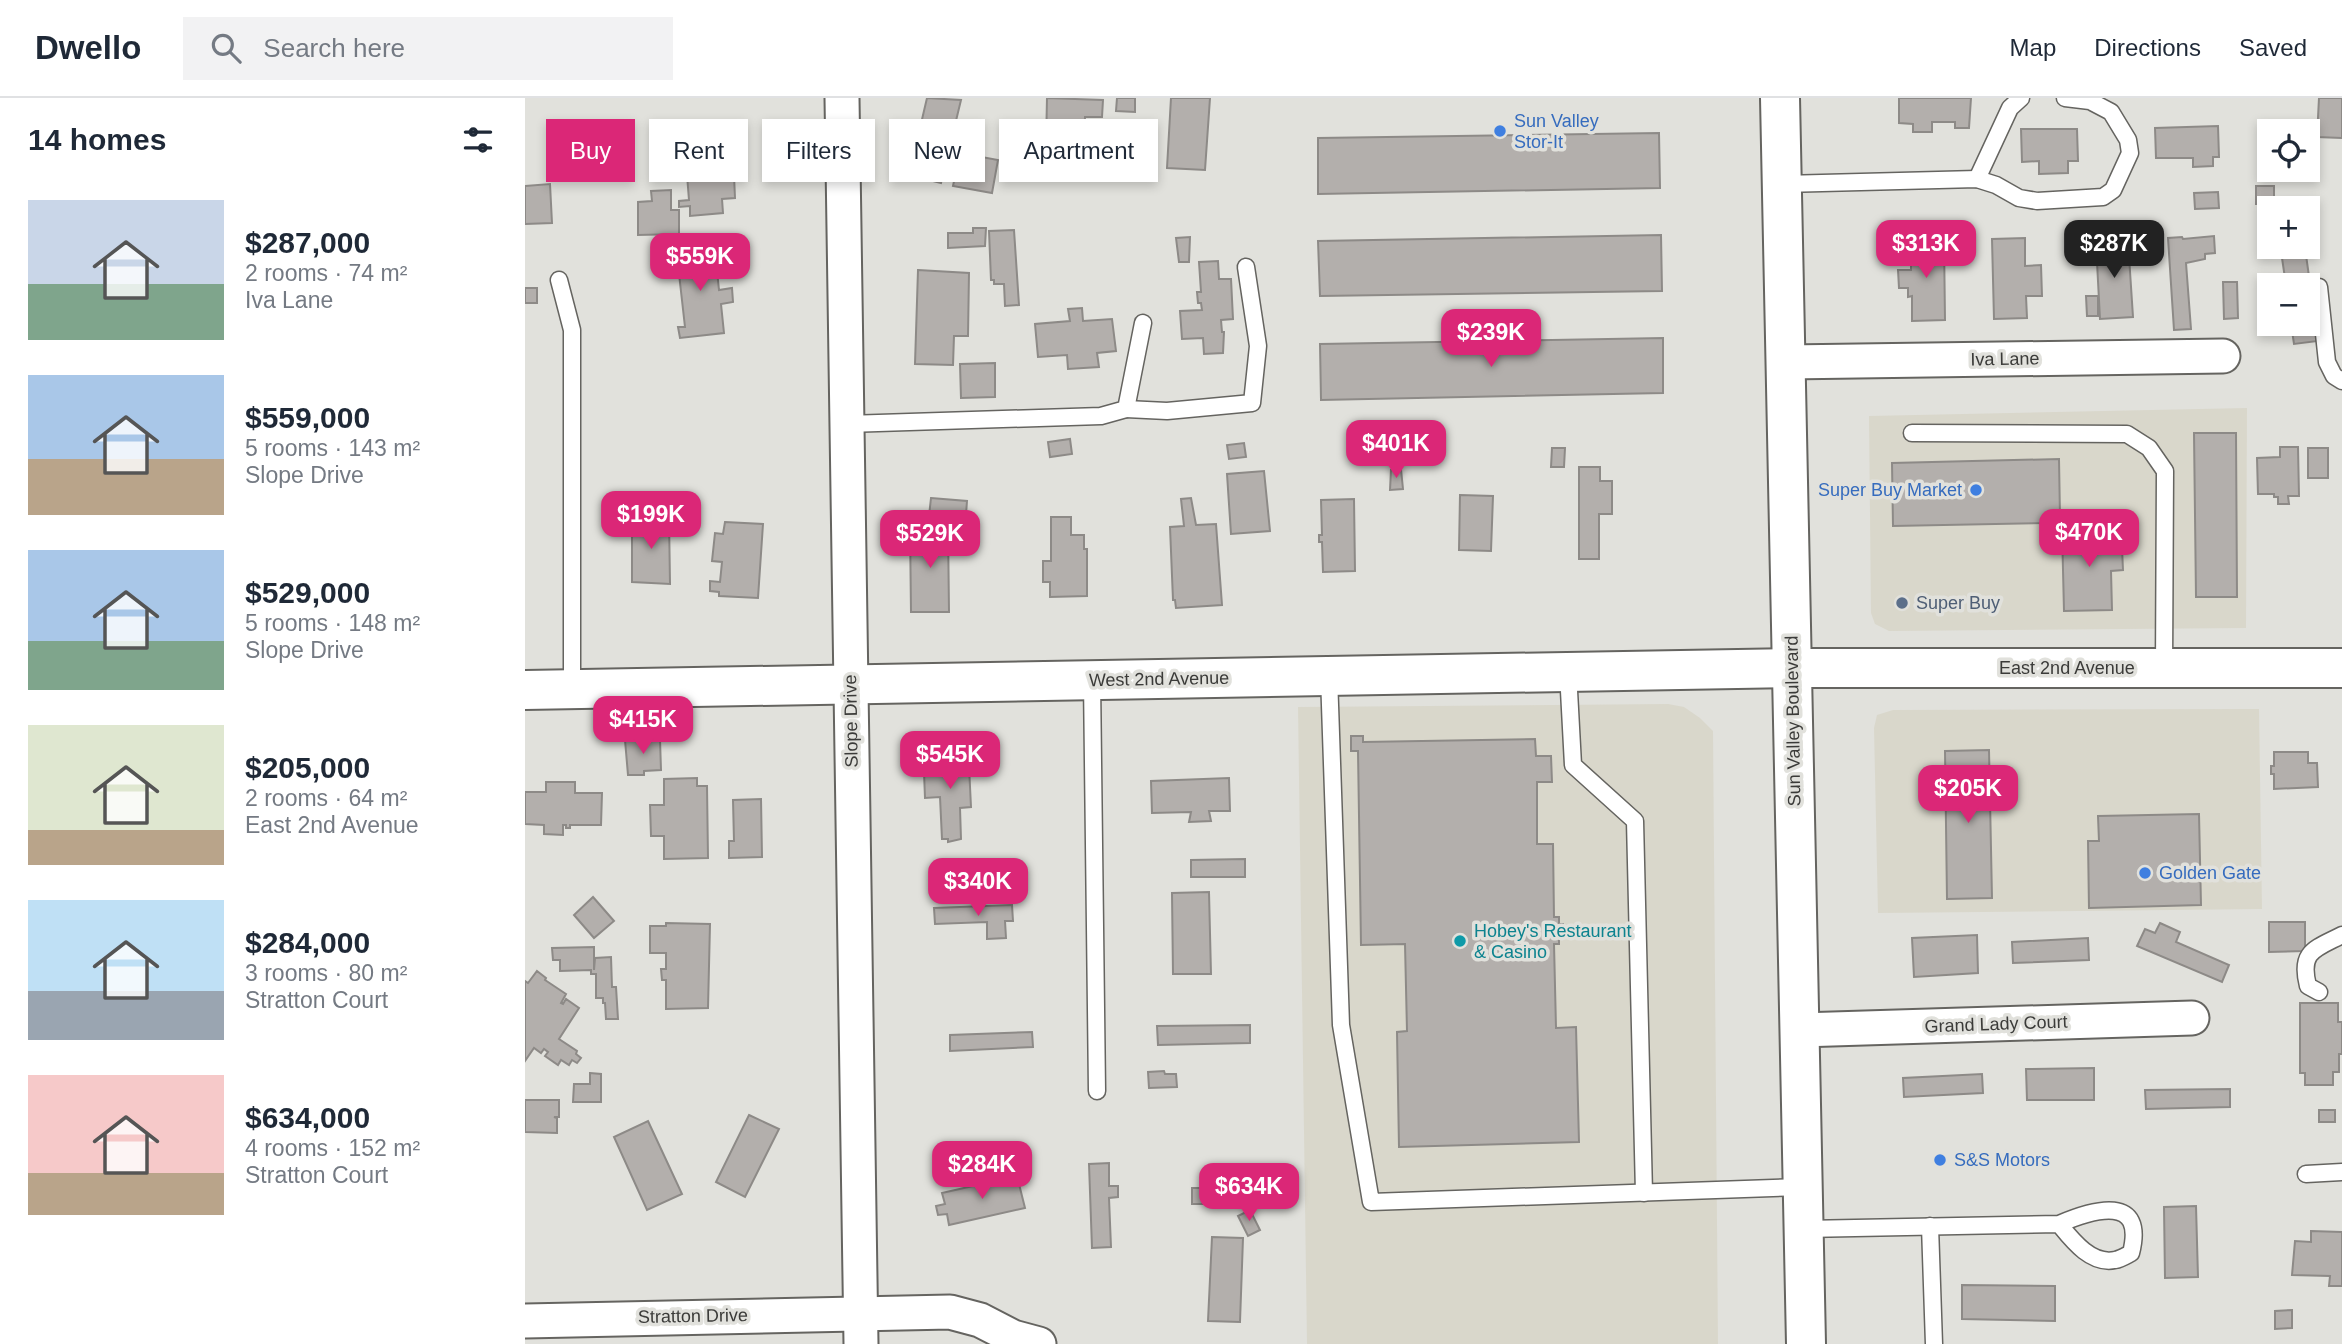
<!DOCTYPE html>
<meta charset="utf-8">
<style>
:root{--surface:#fff;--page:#f2f2f3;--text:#1f2937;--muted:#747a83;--line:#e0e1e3;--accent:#db2777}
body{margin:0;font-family:Arial,sans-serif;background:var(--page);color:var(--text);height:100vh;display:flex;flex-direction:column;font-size:26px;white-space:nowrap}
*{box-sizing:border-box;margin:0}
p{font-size:23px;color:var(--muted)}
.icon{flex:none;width:38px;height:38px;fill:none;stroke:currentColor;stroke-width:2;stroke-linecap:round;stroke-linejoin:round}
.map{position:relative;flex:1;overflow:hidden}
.sheet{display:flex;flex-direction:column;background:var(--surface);width:525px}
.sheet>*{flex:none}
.guide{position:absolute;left:21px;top:21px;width:665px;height:63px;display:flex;gap:14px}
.buttons{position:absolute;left:1732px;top:21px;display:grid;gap:14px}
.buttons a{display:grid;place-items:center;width:63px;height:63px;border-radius:0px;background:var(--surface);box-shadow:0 4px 10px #0003;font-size:35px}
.price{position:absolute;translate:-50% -60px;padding:0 16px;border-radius:14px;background:var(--accent);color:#fff;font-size:23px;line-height:46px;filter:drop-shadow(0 2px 4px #0008)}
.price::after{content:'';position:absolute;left:50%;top:42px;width:21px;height:16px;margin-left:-10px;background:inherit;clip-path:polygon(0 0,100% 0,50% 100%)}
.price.selected{background:#222;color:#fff}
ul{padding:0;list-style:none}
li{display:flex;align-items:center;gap:21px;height:175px;padding:0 28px}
li span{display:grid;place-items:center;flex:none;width:196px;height:140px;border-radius:0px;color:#555}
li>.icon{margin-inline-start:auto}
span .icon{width:84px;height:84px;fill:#fffc;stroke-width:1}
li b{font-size:30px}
h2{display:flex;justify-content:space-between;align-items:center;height:84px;padding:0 28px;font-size:30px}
.pill{padding:0 24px;border-radius:0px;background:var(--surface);box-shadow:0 4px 10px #0003;font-size:24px;line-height:63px}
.pill.selected{background:var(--accent);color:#fff}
header{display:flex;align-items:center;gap:42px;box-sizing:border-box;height:98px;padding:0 35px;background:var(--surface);border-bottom:2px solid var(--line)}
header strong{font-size:33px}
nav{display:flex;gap:38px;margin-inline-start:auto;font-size:24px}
.search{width:490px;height:63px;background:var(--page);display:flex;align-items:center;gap:18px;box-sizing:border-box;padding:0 24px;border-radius:0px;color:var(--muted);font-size:26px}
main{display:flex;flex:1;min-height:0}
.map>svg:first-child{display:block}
</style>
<header>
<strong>Dwello</strong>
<div class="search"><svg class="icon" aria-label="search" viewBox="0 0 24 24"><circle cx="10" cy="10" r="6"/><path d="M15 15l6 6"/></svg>Search here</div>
<nav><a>Map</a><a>Directions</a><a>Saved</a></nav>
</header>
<main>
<section class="sheet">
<h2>14 homes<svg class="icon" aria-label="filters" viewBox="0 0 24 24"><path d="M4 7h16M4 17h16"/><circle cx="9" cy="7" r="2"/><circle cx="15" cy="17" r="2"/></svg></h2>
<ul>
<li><span style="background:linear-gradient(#c9d6e8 60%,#7fa58c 0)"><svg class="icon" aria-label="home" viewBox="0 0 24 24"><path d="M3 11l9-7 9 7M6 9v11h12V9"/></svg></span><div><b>$287,000</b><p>2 rooms · 74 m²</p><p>Iva Lane</p></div></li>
<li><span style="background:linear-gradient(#a9c7e8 60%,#b9a48a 0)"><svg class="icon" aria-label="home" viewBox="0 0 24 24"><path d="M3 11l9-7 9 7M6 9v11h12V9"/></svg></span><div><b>$559,000</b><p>5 rooms · 143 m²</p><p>Slope Drive</p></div></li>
<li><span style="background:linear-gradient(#a9c7e8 65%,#7fa58c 0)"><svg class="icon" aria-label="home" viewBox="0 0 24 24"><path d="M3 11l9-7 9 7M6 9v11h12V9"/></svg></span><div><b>$529,000</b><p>5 rooms · 148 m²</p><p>Slope Drive</p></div></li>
<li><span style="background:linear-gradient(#dfe7d0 75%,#b9a48a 0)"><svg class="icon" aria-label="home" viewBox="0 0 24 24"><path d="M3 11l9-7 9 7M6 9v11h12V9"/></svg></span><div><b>$205,000</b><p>2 rooms · 64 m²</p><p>East 2nd Avenue</p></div></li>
<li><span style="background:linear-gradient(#bfe0f5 65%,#9aa5b1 0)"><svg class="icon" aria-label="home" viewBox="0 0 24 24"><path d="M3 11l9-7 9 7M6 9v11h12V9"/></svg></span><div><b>$284,000</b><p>3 rooms · 80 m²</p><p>Stratton Court</p></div></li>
<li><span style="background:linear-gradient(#f6c9c9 70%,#b9a48a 0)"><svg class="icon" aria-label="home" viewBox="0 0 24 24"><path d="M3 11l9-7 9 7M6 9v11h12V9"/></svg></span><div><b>$634,000</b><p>4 rooms · 152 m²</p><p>Stratton Court</p></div></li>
</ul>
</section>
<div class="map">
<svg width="1817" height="1246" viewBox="0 0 1817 1246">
<rect width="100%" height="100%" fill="#e1e1dc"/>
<!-- built -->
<g fill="#d9d7cb">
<polygon points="1722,310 1721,530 1364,533 1350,526 1346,515 1344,318"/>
<polygon points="1143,606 1159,609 1175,620 1188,633 1193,1246 782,1246 773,609"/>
<polygon points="1734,611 1737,811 1353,815 1349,630 1352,617 1368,612"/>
</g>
<!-- building -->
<g fill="#b3afac" stroke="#8d8a87" stroke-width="2">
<polygon points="402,0 436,2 416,85 384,77"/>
<polygon points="522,0 578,2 577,19 560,19 559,49 521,48"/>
<polygon points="592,0 610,0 610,14 591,13"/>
<polygon points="646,0 685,0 680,72 642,70"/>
<polygon points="1374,0 1446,0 1444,30 1430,30 1430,24 1407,24 1407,34 1388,34 1388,26 1374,25"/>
<polygon points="1794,0 1817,0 1817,40 1792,39"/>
<polygon points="1693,28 1694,59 1688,59 1688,68 1668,69 1668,60 1631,60 1630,30"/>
<polygon points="1496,31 1552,31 1553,63 1543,63 1543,75 1514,76 1514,63 1497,64"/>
<polygon points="1134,35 1135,90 793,96 793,40"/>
<polygon points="193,48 195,78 209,77 210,100 197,101 198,115 165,118 165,108 154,109 154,103 164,102 160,51"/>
<polygon points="435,55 473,62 467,95 428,88"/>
<polygon points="25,86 27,125 0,126 0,88"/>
<rect x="1731" y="88" width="18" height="18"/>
<polygon points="146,92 146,112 154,112 154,136 113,137 113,104 127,103 126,93"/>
<polygon points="1693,94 1694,110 1670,111 1669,95"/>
<polygon points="448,130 461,130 460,148 423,150 423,135 448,135"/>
<polygon points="489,132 494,207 480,208 479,186 469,186 469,182 466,182 464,133"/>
<polygon points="1136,137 1137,193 795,198 793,143"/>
<polygon points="1689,138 1690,155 1680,156 1680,161 1661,165 1666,231 1649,232 1643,140 1657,139 1658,141"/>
<polygon points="665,139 664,164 654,164 651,140"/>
<polygon points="1500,140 1500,168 1516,167 1517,198 1501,198 1502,220 1469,221 1467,141"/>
<polygon points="1419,142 1420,222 1387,223 1387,198 1383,199 1383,190 1374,190 1373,172 1386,172 1386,143"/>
<polygon points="1603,143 1608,219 1575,221 1571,145"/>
<polygon points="180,146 181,164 191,163 194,192 207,190 208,204 196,206 199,235 155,240 153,229 160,229 151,149"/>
<polygon points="1781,157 1793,243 1769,246 1766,226 1783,226 1783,187 1761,187 1757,160"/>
<polygon points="693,163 694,181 706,181 708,221 696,222 697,234 699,234 698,255 679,256 678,240 657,241 655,213 677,212 676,205 673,205 672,194 676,194 674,164"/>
<polygon points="393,172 444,175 443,238 429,238 428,267 390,266"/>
<polygon points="1698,184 1712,184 1713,220 1699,221"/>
<rect x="0" y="190" width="12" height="15"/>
<polygon points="1561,198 1573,198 1573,218 1562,218"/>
<polygon points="557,210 558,223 587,221 591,253 572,255 574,269 543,271 542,257 513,259 510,226 545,223 543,211"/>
<polygon points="1138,240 1138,295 796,302 795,246"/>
<polygon points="470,265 470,299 436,300 435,266"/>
<polygon points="1669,335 1711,335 1712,499 1671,499"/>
<polygon points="545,341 547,356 525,359 523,344"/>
<polygon points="719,345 721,359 704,361 702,347"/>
<polygon points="1755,349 1773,349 1774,398 1763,398 1764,406 1753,406 1753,399 1749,399 1749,396 1733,396 1732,360 1755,359"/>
<polygon points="1027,350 1040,350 1039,369 1026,369"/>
<rect x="1783" y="350" width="20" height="30"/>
<polygon points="1534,361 1535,419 1522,420 1523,425 1368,428 1367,365"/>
<polygon points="1054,369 1075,369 1075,383 1087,383 1087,416 1074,416 1074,461 1054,461"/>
<polygon points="876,371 878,391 865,392 866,372"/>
<polygon points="739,373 745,433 706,436 702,376"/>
<polygon points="935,397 968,398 966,453 934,452"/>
<polygon points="406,400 442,403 440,430 403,427"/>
<polygon points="666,400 671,427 691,426 697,507 651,510 650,502 648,502 645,429 659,428 656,401"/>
<polygon points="829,401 830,473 798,474 797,444 794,444 794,437 797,437 796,402"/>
<polygon points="526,419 546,419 546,437 559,437 559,451 562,451 562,498 525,499 525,484 518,484 518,463 526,463"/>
<polygon points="107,420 144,420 145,486 107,484"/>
<polygon points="200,424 238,426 233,500 194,498 194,494 185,493 185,483 195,484 197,464 187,463 190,435 198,436"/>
<polygon points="385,429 423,429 424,514 386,514"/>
<polygon points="1584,430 1584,450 1597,450 1598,472 1586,473 1587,512 1539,513 1537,431"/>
<polygon points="826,638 838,638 838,644 1010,641 1011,658 1026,658 1027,684 1012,684 1012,746 1028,746 1029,819 1034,819 1034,826 1038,826 1038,841 1034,841 1034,846 1029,846 1031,930 1051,929 1054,1044 874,1049 872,934 882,933 880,846 836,847 833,653 826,653"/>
<polygon points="135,641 136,672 119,673 119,677 103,677 100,642"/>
<polygon points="432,650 433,669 444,668 446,709 435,710 436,741 423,744 423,741 417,741 415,699 400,700 399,674 414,674 412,651"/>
<polygon points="1464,652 1467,800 1422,801 1420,653"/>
<polygon points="1749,654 1783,654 1783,665 1792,665 1793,689 1749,691 1749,676 1746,676 1746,668 1749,668"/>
<polygon points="172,680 172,688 182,688 183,760 139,761 139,738 126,738 125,707 139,707 139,681"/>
<polygon points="704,680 705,713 684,713 686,723 664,724 666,714 627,715 626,683"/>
<polygon points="21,684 50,684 50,695 77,695 76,727 45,727 45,730 41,730 41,727 38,727 38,737 19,736 19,727 0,726 0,694 21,694"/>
<polygon points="236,701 237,759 204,760 204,743 209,743 208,702"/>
<polygon points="1674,716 1676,807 1564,810 1563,743 1574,743 1573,718"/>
<polygon points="720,761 720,779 666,779 666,762"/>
<polygon points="684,794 686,876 648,876 647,795"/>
<polygon points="68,799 89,823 69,840 49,817"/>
<polygon points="487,807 488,823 480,823 481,840 462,841 462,824 410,826 409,810"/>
<polygon points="1744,824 1780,824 1780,853 1744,854"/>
<polygon points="141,825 185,826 183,910 141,911 141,882 137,882 136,871 141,871 141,855 125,855 125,828 141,828"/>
<polygon points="1635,825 1655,834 1651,844 1704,867 1697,884 1612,848 1620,831 1630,835"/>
<polygon points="1452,837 1453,875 1389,879 1387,840"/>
<polygon points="1563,840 1564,862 1488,865 1487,844"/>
<polygon points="69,849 69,872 70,860 86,859 87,889 91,889 93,921 81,921 80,905 78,905 78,900 71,900 71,876 66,876 66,872 35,873 35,862 28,862 27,850"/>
<polygon points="12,873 21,880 20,882 41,896 36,905 38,906 41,901 54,910 34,941 52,953 51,956 56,960 52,965 47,962 44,967 36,962 33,967 20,958 23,954 19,951 16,955 9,950 0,963 0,883 3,885"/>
<polygon points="1775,905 1813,905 1813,924 1817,924 1817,956 1814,956 1814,974 1808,974 1808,987 1780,987 1780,975 1775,975"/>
<polygon points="725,927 725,945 633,947 632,928"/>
<polygon points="507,934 508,949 425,953 425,937"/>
<polygon points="1569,970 1569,1002 1502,1002 1501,971"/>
<polygon points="639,973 640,976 651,976 652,989 624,990 623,974"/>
<polygon points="65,975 76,976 76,1004 48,1004 49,986 65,986"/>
<polygon points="1457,976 1458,995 1379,999 1378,980"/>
<polygon points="1705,991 1705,1009 1621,1011 1620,992"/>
<polygon points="0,1002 34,1002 34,1019 29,1019 32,1020 32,1035 0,1034"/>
<rect x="1794" y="1012" width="16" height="12"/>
<polygon points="224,1017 254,1031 220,1099 191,1084"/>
<polygon points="123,1023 157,1096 122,1112 89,1039"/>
<polygon points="584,1065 584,1088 593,1088 593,1099 584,1100 586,1149 567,1150 564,1066"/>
<polygon points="492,1078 500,1110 424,1127 422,1116 413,1117 411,1108 420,1106 417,1095"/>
<rect x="667" y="1090" width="12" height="16"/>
<polygon points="1671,1108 1673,1179 1640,1180 1639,1109"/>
<polygon points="725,1112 735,1132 723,1138 713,1118"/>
<polygon points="1786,1133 1817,1134 1817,1188 1804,1188 1805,1178 1767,1177 1770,1143 1786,1144"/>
<polygon points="687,1139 718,1140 715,1224 683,1223"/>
<polygon points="1437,1187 1530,1188 1530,1223 1437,1221"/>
<polygon points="1767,1212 1767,1230 1750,1231 1750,1213"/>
</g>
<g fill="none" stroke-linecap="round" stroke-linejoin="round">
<!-- service casing -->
<g stroke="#656460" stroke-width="19">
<g id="service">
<polyline points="1452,81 1485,10 1496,0"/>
<polyline points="1258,86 1452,81 1471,87 1494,100 1512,103 1578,99 1588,92 1605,55 1603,42 1586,14 1565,3 1540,0"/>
<polyline points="34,182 47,232 47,592"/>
<polyline points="1794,189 1802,264 1809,278 1817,283"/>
<polyline points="601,311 642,313 727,305 733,248 721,169"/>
<polyline points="322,326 576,318 601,311 618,225"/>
<polyline points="1387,335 1602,336 1624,350 1640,373 1639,570"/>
<polyline points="1043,574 1048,667 1110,723 1119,1095"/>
<polyline points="804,578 816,927 846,1104 1278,1089"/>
<polyline points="567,582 572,993"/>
<path d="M 1794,894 L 1783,888 C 1774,853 1790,851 1817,837"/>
<polyline points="1781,1076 1817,1074"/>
<polyline points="1405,1128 1409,1246"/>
<path d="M 1279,1131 L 1534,1126 C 1547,1142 1566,1167 1590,1162 C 1596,1161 1602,1157 1606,1155 C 1621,1096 1569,1111 1534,1126"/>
</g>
</g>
<!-- minor casing -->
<g stroke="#656460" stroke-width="37">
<g id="minor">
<polyline points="317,0 336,1246"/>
<polyline points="1262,264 1698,258"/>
<polyline points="1275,932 1667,920"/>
<polyline points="0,1223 425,1214 455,1222 488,1239 514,1246"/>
</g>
</g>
<!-- tertiary casing -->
<g stroke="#656460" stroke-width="42">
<polyline id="tertiary" points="0,592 1267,570 1817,570"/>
</g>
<!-- primary casing -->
<g stroke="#656460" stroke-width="42">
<polyline id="primary" points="1255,0 1281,1246"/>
</g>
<!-- service -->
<use href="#service" stroke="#fff" stroke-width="16"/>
<!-- minor -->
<use href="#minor" stroke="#fff" stroke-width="33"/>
<!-- tertiary -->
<use href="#tertiary" stroke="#fff" stroke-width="38"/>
<!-- primary -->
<use href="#primary" stroke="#fff" stroke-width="38"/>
</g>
<!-- markers -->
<g fill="#3f7fe0" stroke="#e1e1dc" stroke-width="2.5">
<circle cx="975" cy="33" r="7"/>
<circle cx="1451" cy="392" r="7"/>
<circle cx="1620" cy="775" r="7"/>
<circle cx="1415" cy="1062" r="7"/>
</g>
<circle fill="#5c6f8a" stroke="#e1e1dc" stroke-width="2.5" cx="1377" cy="505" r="7"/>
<circle fill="#0f9aa8" stroke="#e1e1dc" stroke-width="2.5" cx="935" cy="843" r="7"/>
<g text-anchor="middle" stroke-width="7" stroke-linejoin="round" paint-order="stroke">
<!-- shop labels -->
<g font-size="18" fill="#366cbe" stroke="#e1e1dc" text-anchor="start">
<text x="989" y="29">Sun Valley<tspan x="989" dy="21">Stor-It</tspan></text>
<text x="1437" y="398" text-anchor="end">Super Buy Market</text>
<text x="1634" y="781">Golden Gate</text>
<text x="1429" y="1068">S&amp;S Motors</text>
</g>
<!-- street labels -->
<g font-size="18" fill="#3b3b39" stroke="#e1e1dc">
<text transform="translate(1480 261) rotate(-1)" y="6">Iva Lane</text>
<text x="1542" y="576">East 2nd Avenue</text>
<text transform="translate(634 581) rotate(-1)" y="6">West 2nd Avenue</text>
<text transform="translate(326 623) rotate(-91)" y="6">Slope Drive</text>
<text transform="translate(1268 623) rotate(-91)" y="6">Sun Valley Boulevard</text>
<text transform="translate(1471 926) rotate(-2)" y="6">Grand Lady Court</text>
<text transform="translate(168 1218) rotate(-1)" y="6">Stratton Drive</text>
</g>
<!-- service labels -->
<g font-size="18" fill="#4e5e75" stroke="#e1e1dc" text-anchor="start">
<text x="1391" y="511">Super Buy</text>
</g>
<!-- culture labels -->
<g font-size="18" fill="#0d838f" stroke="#e1e1dc" text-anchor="start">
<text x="949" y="839">Hobey's Restaurant<tspan x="949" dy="21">&amp; Casino</tspan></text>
</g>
</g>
</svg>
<div class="buttons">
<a><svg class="icon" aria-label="locate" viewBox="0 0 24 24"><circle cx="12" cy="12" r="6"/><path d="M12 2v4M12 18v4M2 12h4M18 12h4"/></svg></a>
<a>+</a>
<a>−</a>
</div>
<b class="price" style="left:1401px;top:182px">$313K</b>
<b class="price selected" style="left:1589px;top:182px">$287K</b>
<b class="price" style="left:175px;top:195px">$559K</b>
<b class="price" style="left:966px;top:271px">$239K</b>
<b class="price" style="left:871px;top:382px">$401K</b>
<b class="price" style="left:126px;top:453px">$199K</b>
<b class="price" style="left:1564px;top:471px">$470K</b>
<b class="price" style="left:405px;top:472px">$529K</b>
<b class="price" style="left:118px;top:658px">$415K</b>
<b class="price" style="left:425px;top:693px">$545K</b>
<b class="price" style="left:1443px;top:727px">$205K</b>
<b class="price" style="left:453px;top:820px">$340K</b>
<b class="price" style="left:457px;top:1103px">$284K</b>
<b class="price" style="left:724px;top:1125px">$634K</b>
<div class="guide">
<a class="pill selected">Buy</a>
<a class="pill">Rent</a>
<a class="pill">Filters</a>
<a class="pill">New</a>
<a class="pill">Apartment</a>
</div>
</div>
</main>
